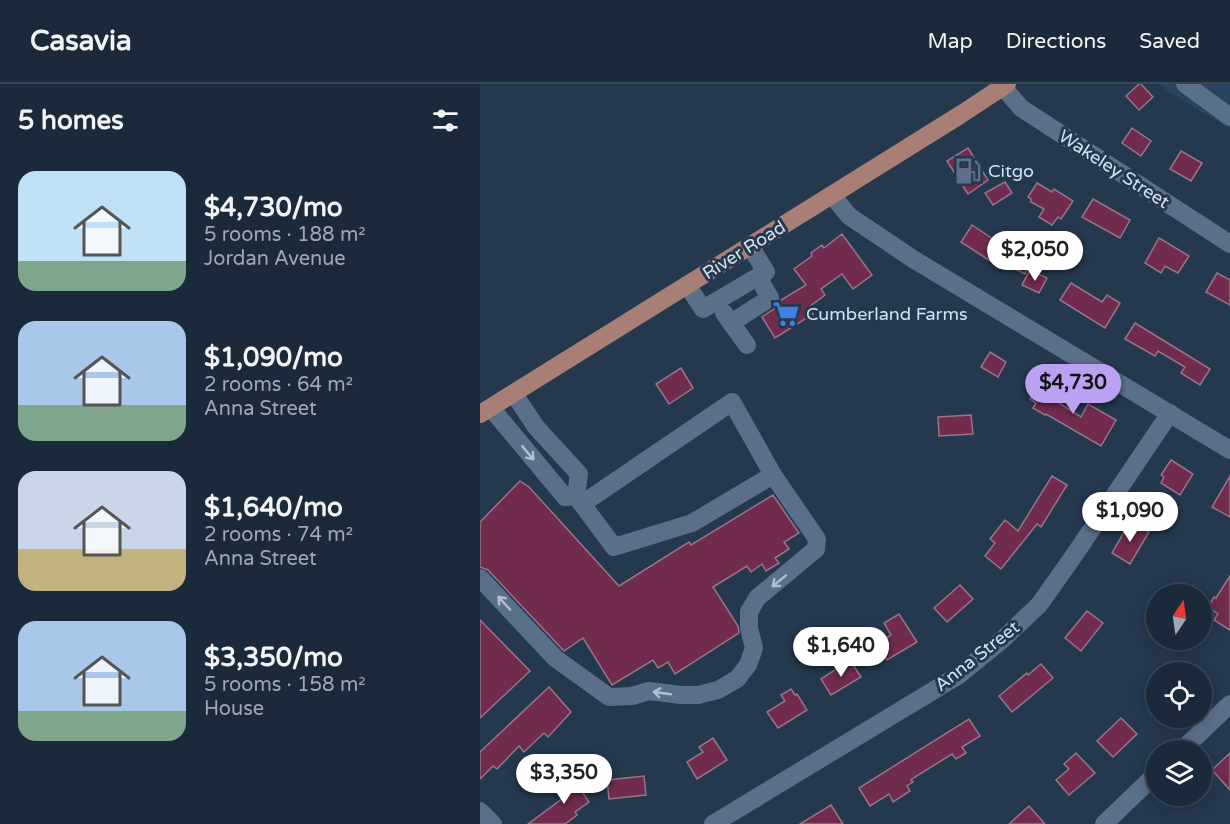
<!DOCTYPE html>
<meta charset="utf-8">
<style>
:root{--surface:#1b2a3a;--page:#243242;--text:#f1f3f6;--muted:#a0a7af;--line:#394654;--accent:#bca0f2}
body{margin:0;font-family:"Varela Round",sans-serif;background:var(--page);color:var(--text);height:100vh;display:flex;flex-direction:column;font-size:22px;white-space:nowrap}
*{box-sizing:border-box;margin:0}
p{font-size:20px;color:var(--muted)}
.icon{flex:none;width:33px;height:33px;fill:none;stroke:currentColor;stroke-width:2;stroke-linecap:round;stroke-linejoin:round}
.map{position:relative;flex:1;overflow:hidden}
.panel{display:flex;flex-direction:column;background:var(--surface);width:480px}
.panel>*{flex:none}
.needle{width:39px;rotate:13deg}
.buttons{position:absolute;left:666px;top:500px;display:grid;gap:12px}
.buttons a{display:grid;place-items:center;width:66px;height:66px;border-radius:50%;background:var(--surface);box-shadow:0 3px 15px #0003,0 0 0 2px var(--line);font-size:30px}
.price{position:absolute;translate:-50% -51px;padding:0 14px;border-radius:21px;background:#fff;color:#222;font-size:20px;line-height:39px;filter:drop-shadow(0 2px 3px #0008)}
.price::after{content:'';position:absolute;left:50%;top:36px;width:18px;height:14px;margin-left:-9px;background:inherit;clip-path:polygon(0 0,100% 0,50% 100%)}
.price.on{background:var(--accent);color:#111}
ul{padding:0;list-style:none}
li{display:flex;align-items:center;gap:18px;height:150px;padding:0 18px}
li span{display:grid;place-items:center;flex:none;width:168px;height:120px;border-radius:18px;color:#555}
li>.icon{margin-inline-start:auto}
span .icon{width:72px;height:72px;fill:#fffc;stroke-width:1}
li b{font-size:26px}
h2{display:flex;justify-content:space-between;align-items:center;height:72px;padding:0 18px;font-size:26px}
header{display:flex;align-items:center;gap:36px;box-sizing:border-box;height:84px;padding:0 30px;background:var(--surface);border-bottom:2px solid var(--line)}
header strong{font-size:28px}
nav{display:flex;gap:33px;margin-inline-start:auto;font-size:21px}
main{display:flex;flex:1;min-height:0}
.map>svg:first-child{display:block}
</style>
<header>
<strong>Casavia</strong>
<nav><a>Map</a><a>Directions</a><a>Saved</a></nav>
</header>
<main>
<section class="panel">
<h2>5 homes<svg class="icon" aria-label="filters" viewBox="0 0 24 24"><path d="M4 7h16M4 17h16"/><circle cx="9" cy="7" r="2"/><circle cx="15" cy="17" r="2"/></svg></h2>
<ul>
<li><span style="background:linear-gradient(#bfe0f5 75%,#7fa58c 0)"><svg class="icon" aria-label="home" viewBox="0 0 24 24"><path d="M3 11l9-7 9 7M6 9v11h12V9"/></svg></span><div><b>$4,730/mo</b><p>5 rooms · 188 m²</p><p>Jordan Avenue</p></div></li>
<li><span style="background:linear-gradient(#a9c7e8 70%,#7fa58c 0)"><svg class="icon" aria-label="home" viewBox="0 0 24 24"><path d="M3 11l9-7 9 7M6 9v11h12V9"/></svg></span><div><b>$1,090/mo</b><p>2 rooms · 64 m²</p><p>Anna Street</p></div></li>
<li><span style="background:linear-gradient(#c9d6e8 65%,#c2b280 0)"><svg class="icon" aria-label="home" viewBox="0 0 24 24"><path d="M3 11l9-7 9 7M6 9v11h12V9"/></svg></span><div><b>$1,640/mo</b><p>2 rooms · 74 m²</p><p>Anna Street</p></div></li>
<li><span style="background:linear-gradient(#a9c7e8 75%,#7fa58c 0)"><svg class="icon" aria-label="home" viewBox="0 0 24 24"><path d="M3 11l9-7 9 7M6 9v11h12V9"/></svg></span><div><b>$3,350/mo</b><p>5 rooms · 158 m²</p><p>House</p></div></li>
</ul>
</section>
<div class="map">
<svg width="750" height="740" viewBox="0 0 750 740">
<rect width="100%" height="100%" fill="#24384e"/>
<!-- built -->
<polygon fill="#2a435e" points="679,0 750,0 750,45 687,7"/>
<!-- building -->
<g fill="#712b4e" stroke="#987684" stroke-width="1.5">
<polygon points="659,0 661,0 673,13 659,26 646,12"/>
<polygon points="652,44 671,57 661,72 642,59"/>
<polygon points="488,64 508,96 488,110 467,77"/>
<polygon points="701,67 722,79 711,97 690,85"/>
<polygon points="525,98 532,109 513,121 505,109"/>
<polygon points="557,99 572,108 574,105 593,117 581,135 578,133 572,141 559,133 564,125 551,118 551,115 548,113"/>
<polygon points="613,115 650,136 640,154 602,133"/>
<polygon points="492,141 534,169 538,162 554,171 545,190 515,175 512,178 481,158"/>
<polygon points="362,150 392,191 373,205 362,190 341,205 345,211 329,223 333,230 295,254 282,233 297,223 301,216 326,201 314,185 332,172 331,169 342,161 344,164"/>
<polygon points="679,154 709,172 698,189 685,182 681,189 665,179"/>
<polygon points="550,186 567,194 559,209 542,201"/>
<polygon points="737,189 750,196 750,221 726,208"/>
<polygon points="591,199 622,218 627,211 640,219 625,244 580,216"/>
<polygon points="655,239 730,285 720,301 701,289 705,283 678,267 675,272 645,255"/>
<polygon points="510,268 526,278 518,293 501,283"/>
<polygon points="201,284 213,304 189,320 176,300"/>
<polygon points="562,296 577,305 571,314 601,333 608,320 636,336 621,362 566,330 565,331 553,324 556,319 550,315"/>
<polygon points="491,331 493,350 459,352 458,333"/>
<polygon points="691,376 713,390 700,411 681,399 684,393 681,391"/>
<polygon points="572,392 587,401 561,443 557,440 521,485 505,472 515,459 510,455 525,436 538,447"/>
<polygon points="750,392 750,433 732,423"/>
<polygon points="40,397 49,403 139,502 209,458 211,461 293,411 319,449 304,458 309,465 295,474 299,479 286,487 282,480 271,488 267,482 233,503 258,542 259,549 195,590 188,578 178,584 173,576 132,601 103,554 84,567 8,486 0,483 0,438"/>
<polygon points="654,439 669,448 650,480 632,469 647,443 650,445"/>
<polygon points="750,492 750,546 734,536 738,530 728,523 734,513 736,514"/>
<polygon points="480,501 493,515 467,538 454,524"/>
<polygon points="607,527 623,539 601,567 585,554"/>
<polygon points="419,530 437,558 407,576 397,560 411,551 404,539"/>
<polygon points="0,536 50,587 0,634"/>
<polygon points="370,576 381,593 351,611 341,595"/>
<polygon points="561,580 573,594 532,628 519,612 547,589 548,591"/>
<polygon points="69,603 91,628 68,653 64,649 44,668 39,662 17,685 13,682 0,695 0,668"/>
<polygon points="311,605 315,611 317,610 327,626 298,644 287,628 305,617 301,611"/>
<polygon points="641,634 657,650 633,673 617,657"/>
<polygon points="489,635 500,652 482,663 486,669 476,675 472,670 435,693 431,696 433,698 427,702 430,707 413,718 409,710 390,722 379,704"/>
<polygon points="233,654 247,676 217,695 207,678 223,668 219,663"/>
<polygon points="596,669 615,689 589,711 576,696 589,685 584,680"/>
<polygon points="750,669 750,706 732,686"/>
<polygon points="164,692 166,711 129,715 127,696"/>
<polygon points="87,693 96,705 99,703 109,718 95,728 97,731 85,740 48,740 83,714 75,702"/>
<polygon points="351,721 363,740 320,740"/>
<polygon points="549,722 565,740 529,740"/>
</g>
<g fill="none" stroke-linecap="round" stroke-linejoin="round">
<!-- minor -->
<g stroke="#5a7089" stroke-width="18">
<polyline points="705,0 750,33"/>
<polyline points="523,3 541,24 750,160"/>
<polyline points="352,111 369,132 433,175 750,366"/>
<polyline points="207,201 223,225 286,188 270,162"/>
<polyline points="244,229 267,261"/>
<polyline points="251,239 290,214 278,193"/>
<polyline points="11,324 85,413 96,412 99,390 56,343 34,310"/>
<polyline points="96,412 134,463 212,439 293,391 252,318 102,420"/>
<polyline points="0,494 75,574 129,613 152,612 169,607 201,611 218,611 238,606 257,595 268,581 274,564 269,544 269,528 277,514 336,465 337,455 293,391"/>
<polyline points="702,666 750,620"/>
<polyline points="0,727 13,740"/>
<polyline points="233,740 479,591 523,555 559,521 595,470 690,329"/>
<polyline points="624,740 676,690"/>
</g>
<!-- major -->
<polyline stroke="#a97e75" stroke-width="18" points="0,330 480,31 527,0"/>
</g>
<!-- one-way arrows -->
<defs><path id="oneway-shaft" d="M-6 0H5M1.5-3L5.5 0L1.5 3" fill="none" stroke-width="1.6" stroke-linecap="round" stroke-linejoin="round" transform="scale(1.5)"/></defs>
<g stroke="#b0bfd0">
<use href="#oneway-shaft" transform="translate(48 369) rotate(50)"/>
<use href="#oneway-shaft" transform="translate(299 497) rotate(141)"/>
<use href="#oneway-shaft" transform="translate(24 519) rotate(-133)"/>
<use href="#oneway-shaft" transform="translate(182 609) rotate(-172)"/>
</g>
<!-- icons -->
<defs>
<g id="fuel-bare" transform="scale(2.07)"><path d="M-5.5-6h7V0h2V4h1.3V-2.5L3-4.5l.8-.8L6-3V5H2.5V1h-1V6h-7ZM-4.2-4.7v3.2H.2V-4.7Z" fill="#5c6f8a" stroke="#24384e" stroke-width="2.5" paint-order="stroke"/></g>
<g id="supermarket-bare" transform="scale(2.07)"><path d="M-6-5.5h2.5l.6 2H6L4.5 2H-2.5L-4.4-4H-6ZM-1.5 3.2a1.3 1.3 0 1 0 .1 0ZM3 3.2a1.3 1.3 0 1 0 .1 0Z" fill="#3f7fe0" stroke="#24384e" stroke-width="2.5" paint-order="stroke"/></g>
</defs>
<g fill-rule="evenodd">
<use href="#fuel-bare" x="488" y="87"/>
<use href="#supermarket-bare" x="306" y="230"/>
</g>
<g text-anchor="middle" stroke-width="6" stroke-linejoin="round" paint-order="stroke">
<!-- street labels -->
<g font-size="18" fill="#d5e1ef" stroke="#24384e">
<text transform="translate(634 85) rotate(33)" y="6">Wakeley Street</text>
<text transform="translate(264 166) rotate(-32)" y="6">River Road</text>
<text transform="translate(497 572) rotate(-38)" y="6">Anna Street</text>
</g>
<!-- poi labels -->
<g font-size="18" fill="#d5e1ef" stroke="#24384e" text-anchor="start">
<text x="508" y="93">Citgo</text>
<text x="326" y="236">Cumberland Farms</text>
</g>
</g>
</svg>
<div class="buttons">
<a><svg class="needle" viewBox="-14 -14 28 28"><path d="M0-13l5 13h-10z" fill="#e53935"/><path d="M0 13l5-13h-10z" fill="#a0a7af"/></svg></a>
<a><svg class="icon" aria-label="locate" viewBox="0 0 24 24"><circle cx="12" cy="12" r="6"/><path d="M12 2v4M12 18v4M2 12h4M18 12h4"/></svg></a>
<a><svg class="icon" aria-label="layers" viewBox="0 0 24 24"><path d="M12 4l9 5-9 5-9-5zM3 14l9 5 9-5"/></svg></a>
</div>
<b class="price" style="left:555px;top:198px">$2,050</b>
<b class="price on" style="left:593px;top:331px">$4,730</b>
<b class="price" style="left:650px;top:459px">$1,090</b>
<b class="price" style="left:361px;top:594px">$1,640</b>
<b class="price" style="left:84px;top:721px">$3,350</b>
</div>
</main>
